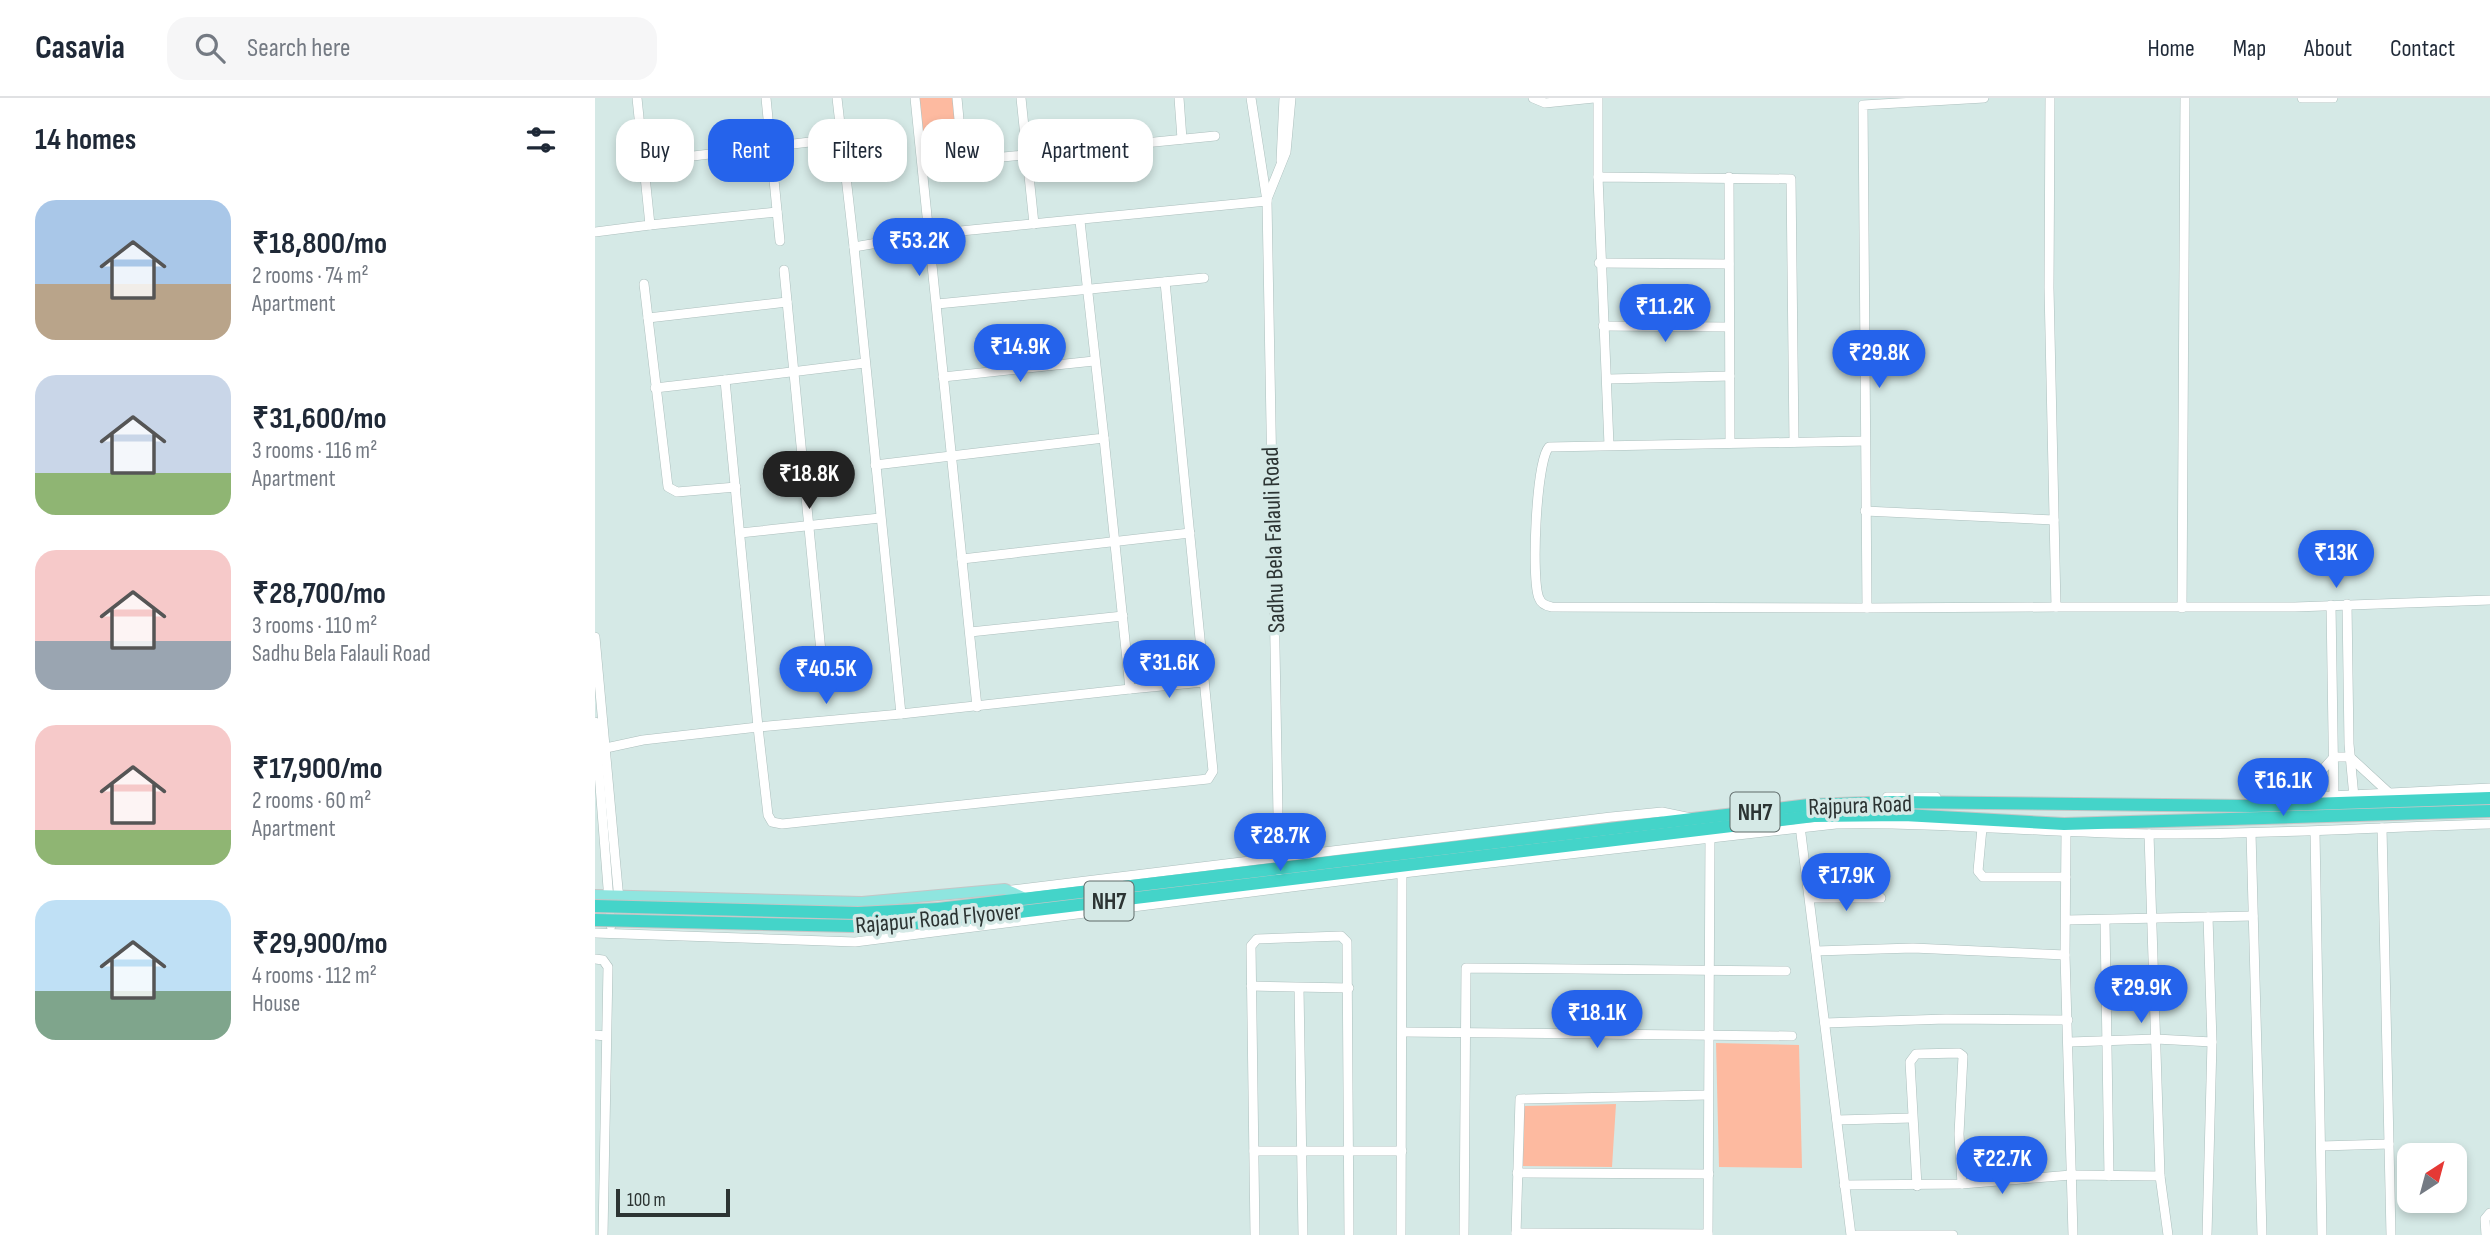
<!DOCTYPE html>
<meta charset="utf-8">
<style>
:root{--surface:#fff;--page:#f6f6f7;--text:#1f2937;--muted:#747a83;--line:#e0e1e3;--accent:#2563eb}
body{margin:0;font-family:"Sofia Sans Condensed",sans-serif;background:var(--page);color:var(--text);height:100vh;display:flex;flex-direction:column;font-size:26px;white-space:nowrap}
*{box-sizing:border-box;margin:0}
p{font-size:23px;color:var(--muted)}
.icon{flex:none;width:38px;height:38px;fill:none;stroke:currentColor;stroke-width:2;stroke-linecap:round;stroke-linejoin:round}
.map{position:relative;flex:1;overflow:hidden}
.side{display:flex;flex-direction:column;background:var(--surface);width:595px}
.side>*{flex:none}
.top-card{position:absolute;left:21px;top:21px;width:665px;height:63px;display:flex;gap:14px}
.needle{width:46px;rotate:36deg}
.buttons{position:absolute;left:1802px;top:1045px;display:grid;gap:14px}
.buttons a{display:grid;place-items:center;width:70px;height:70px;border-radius:14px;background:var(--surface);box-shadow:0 4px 10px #0003;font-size:35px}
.scale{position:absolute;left:21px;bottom:18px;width:114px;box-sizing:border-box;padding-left:7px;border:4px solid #2c3433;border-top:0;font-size:19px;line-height:24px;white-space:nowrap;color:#2c3433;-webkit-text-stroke:5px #d5e9e6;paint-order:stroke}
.price{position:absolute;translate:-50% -60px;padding:0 16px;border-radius:24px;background:var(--accent);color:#fff;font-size:23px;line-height:46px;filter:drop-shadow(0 2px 4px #0008)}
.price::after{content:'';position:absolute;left:50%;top:42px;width:21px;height:16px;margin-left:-10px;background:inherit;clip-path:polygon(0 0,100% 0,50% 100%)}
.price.on{background:#222;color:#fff}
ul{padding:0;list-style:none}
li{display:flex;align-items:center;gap:21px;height:175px;padding:0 35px}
li span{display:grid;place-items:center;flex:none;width:196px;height:140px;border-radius:21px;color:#555}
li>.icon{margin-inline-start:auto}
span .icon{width:84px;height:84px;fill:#fffc;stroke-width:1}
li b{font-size:30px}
h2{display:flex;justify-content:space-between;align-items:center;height:84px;padding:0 35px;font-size:30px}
.pill{padding:0 24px;border-radius:21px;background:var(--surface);box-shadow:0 4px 10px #0003;font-size:24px;line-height:63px}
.pill.on{background:var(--accent);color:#fff}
header{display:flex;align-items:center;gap:42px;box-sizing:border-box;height:98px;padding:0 35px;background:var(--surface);border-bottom:2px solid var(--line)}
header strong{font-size:33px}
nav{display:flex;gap:38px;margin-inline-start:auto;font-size:24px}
.search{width:490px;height:63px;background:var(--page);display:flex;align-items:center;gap:18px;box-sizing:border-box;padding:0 24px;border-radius:21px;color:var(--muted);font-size:26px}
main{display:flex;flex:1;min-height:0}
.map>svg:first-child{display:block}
</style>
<header>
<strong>Casavia</strong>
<div class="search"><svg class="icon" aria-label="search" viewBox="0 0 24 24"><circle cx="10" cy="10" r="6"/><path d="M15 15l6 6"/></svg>Search here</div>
<nav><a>Home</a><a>Map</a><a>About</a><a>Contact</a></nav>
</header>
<main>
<section class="side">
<h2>14 homes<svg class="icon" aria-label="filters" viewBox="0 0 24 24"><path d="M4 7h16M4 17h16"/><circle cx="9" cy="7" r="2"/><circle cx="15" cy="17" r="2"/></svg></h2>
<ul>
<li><span style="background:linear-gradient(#a9c7e8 60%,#b9a48a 0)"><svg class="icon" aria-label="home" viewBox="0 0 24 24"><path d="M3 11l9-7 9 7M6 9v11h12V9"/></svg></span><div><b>₹18,800/mo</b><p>2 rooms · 74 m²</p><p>Apartment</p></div></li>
<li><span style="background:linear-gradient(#c9d6e8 70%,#8fb573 0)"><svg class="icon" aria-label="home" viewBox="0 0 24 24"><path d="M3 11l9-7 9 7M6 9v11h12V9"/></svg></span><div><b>₹31,600/mo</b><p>3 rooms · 116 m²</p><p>Apartment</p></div></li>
<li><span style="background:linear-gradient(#f6c9c9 65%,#9aa5b1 0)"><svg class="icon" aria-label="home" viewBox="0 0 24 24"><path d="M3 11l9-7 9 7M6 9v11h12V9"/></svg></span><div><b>₹28,700/mo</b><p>3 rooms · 110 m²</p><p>Sadhu Bela Falauli Road</p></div></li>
<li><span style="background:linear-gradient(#f6c9c9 75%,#8fb573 0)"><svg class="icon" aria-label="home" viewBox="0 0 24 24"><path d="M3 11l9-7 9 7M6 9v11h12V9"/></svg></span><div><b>₹17,900/mo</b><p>2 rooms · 60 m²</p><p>Apartment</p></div></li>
<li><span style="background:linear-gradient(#bfe0f5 65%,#7fa58c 0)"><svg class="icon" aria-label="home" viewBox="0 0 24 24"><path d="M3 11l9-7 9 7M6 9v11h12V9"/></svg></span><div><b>₹29,900/mo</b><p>4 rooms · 112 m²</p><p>House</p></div></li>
</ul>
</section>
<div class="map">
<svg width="1895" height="1137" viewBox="0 0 1895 1137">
<rect width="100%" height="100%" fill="#d5e9e6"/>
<!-- green -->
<g fill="#fdbaa0">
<polygon points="324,0 358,0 363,61 331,63"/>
<polygon points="1121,945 1204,947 1207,1070 1124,1069"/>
<polygon points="1021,1006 1017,1069 928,1068 929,1008"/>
</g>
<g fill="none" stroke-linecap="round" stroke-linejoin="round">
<!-- minor casing -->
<g stroke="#acbfbd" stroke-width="10">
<g id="minor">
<polyline points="171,0 185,143"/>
<polyline points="242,0 259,149 335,136 672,103"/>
<polyline points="320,0 382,609"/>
<polyline points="362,0 368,64"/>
<polyline points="426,0 439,126"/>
<polyline points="584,0 587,41"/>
<polyline points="656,0 672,103 684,773"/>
<polyline points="938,0 950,5 999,0"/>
<polyline points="1003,0 1003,79"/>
<polyline points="1389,0 1268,7 1272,510 1461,509"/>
<polyline points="1455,0 1454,190 1461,509 1700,509 1895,502"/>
<polyline points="1707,0 1738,0"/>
<polyline points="686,63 689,0"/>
<polyline points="48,64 248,40"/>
<polyline points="328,67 620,38"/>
<polyline points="1134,79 1135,345"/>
<polyline points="672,101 691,54 696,0"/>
<polyline points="55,127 182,114"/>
<polyline points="0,134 55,127 42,0"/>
<polyline points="259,149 306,616 163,629 130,282 270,265"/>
<polyline points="1004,165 1134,166"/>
<polyline points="189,172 227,564"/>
<polyline points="49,186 73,389 82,394 141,389"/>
<polyline points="342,206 609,180"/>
<polyline points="53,220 192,204"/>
<polyline points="1008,228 1132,229"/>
<polyline points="348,279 499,263"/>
<polyline points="1014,281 1135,278"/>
<polyline points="60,290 130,282"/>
<path d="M 1270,343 L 954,349 C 941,363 936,482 944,500 C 946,506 951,508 957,509 L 1272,510"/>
<polyline points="1014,347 1003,79 1196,81 1199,344"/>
<polyline points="280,367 509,340 485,123"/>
<polyline points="1270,413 1459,422"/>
<polyline points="145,435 285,420"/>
<polyline points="367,461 595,435"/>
<polyline points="1752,506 1754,646 1759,699"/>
<polyline points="1736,507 1739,700"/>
<polyline points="1587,510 1590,0"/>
<polyline points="375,534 528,518"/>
<polyline points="0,539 24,802"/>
<polyline points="535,591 609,584"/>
<polyline points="306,616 535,591 509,340"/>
<polyline points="0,624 16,828"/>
<polyline points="11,650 48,642 163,629 173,717 177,724 187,726 613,681 618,673 570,184"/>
<polyline points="1292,699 1341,699"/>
<polyline points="1702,700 1739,659 1755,659 1793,694"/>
<polyline points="1677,701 1895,690"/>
<polyline points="1205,728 1256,1137"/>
<polyline points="1387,730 1383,773 1388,779 1471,779"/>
<polyline points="1787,730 1796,1137"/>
<polyline points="1471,734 1470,857 1478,1137"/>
<polyline points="1720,734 1727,1137"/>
<polyline points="1656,735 1667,1137"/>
<polyline points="1554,736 1565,1078 1573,1137"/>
<polyline points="417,792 1016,719 1067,714 1096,720"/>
<polyline points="1216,800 1286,800"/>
<polyline points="1472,822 1658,818"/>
<polyline points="1510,823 1514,1078"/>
<path d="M 0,835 L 260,844 L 808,775 L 1241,726 C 1346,724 1450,735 1555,736 C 1668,737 1781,729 1895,726"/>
<polyline points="1221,853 1318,850 1470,857"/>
<polyline points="0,861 8,862 13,869 8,1137"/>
<polyline points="656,888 754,890"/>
<polyline points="704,890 708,1137"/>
<polyline points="1230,925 1351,921 1473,922"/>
<polyline points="808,934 1197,938"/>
<polyline points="0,937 11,938"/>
<polyline points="1475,944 1561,941 1617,944"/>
<polyline points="1242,1022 1317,1020"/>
<polyline points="1726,1048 1794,1046"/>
<polyline points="659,1053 807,1053"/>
<polyline points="922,1075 1114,1076"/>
<polyline points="1249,1087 1367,1086 1476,1077 1565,1078"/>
<polyline points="1322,1088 1315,964 1321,956 1364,955 1368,958 1364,1036 1367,1086"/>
<polyline points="921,1135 1113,1136"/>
<polyline points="660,1137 656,848 662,841 746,838 752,844 754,1137"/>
<polyline points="806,1137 807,771"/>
<polyline points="869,1137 871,870 1191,873"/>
<polyline points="921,1137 925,1001 1113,997"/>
<polyline points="1113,1137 1115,738"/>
<polyline points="1262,1137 1358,1137"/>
<polyline points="1612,1137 1617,944 1613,819"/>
<polyline points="1891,1137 1890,1121 1895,1115"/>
</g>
</g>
<!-- major casing -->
<g stroke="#c4c6c6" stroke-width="12">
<polyline id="major" points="0,797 267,804 410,791 430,800"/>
</g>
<!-- highway casing -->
<g stroke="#c4c6c6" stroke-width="14">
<g id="highway">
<polyline points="343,811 1214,707 1300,704 1656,708 1895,700"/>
<polyline points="342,824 1219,718 1309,717 1469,726 1895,713"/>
</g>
</g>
<!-- minor -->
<use href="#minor" stroke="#fff" stroke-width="9"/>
<!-- major -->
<use href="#major" stroke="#8fe5df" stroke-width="10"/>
<!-- highway -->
<use href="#highway" stroke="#44d4c9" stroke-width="12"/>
<!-- highway-bridge casing -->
<g stroke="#c4c6c6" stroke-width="14" stroke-linecap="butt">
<g id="highway-bridge">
<polyline points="0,808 263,815 343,811"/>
<polyline points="0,822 258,828 342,824"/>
</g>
</g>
<!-- highway-bridge -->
<use href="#highway-bridge" stroke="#44d4c9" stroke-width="12"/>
</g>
<g text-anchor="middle" stroke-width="7" stroke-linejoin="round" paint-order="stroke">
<!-- shield labels -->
<g fill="#d5e9e6" stroke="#5f6a69" stroke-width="2">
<rect x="1135.5" y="694.5" width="49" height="39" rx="5"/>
<rect x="489.5" y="783.5" width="49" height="39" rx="5"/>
</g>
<g font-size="23" font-weight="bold" fill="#2c3433">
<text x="1160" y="722">NH7</text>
<text x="514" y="811">NH7</text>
</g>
<!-- street labels -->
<g font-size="24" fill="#2c3433" stroke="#d5e9e6">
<text transform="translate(678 442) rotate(-92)" y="8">Sadhu Bela Falauli Road</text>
<text transform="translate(1265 707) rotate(-2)" y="8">Rajpura Road</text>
<text transform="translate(343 820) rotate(-5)" y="8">Rajapur Road Flyover</text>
</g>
</g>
</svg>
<div class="buttons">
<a><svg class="needle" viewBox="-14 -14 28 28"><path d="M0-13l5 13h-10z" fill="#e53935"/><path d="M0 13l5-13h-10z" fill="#747a83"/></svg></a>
</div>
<div class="scale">100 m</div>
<b class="price" style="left:324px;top:180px">₹53.2K</b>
<b class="price" style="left:1070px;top:246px">₹11.2K</b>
<b class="price" style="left:425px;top:286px">₹14.9K</b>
<b class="price" style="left:1284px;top:292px">₹29.8K</b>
<b class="price on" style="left:214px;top:413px">₹18.8K</b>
<b class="price" style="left:1741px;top:492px">₹13K</b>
<b class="price" style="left:574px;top:602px">₹31.6K</b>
<b class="price" style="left:231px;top:608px">₹40.5K</b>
<b class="price" style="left:1688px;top:720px">₹16.1K</b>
<b class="price" style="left:685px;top:775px">₹28.7K</b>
<b class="price" style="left:1251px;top:815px">₹17.9K</b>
<b class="price" style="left:1546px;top:927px">₹29.9K</b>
<b class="price" style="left:1002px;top:952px">₹18.1K</b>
<b class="price" style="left:1407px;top:1098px">₹22.7K</b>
<div class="top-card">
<a class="pill">Buy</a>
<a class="pill on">Rent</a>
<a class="pill">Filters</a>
<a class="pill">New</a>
<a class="pill">Apartment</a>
</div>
</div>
</main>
